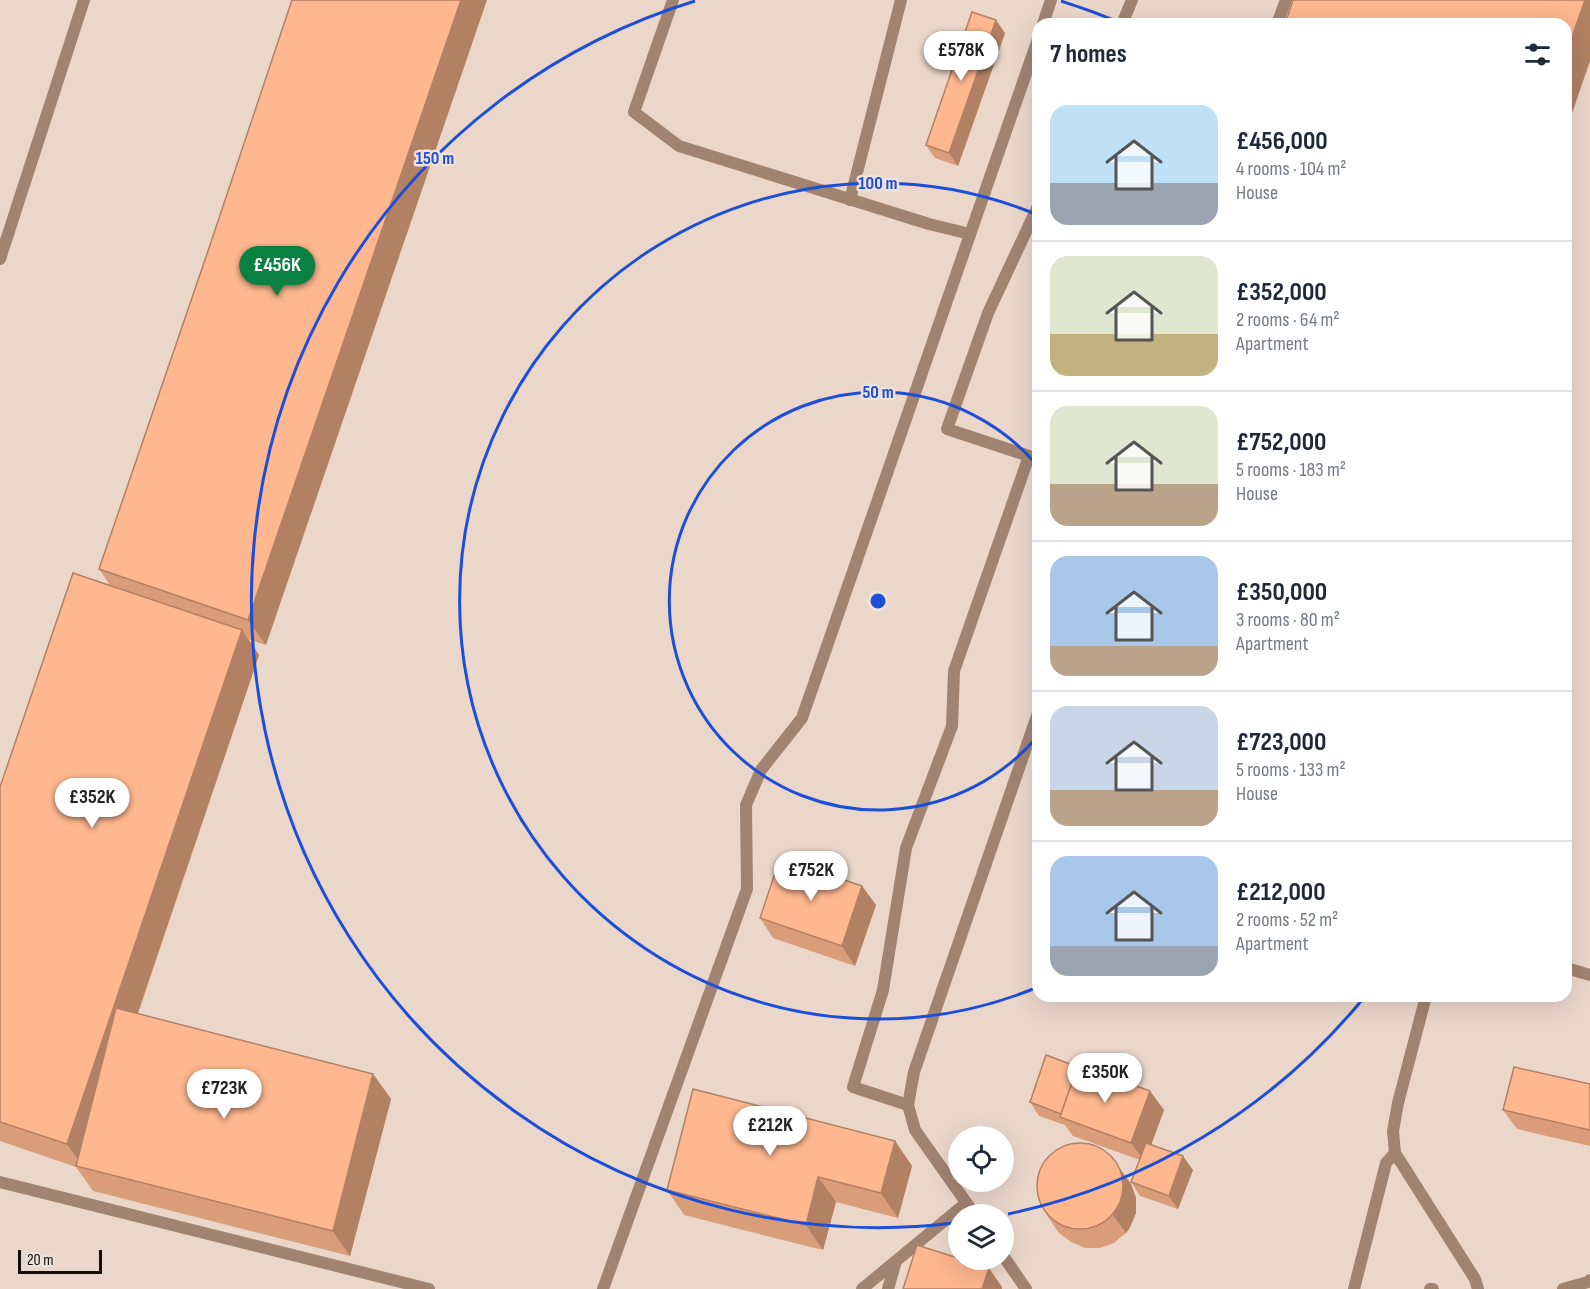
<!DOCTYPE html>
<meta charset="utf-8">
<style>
:root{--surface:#fff;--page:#f6f6f7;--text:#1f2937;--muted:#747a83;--line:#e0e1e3;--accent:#0b8043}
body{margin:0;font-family:"Sofia Sans Condensed",sans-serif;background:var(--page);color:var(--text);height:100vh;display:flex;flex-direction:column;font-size:22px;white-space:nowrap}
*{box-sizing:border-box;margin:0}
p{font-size:20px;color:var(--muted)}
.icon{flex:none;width:33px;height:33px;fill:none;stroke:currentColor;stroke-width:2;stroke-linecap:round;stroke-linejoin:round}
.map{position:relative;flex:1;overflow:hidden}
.panel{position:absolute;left:1032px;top:18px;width:540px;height:984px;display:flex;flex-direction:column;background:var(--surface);border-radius:18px;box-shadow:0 6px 24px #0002}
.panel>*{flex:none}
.fabs{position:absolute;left:948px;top:1126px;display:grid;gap:12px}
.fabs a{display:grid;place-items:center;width:66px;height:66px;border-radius:50%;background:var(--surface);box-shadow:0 6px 24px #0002;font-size:30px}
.scale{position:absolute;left:18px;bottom:15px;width:84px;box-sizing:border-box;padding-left:6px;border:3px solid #120e0b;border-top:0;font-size:16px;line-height:21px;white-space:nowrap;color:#120e0b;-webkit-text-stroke:4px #efe2da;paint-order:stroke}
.price{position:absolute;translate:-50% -51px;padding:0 14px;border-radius:21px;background:#fff;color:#222;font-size:20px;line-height:39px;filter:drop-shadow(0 2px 3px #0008)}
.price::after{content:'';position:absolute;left:50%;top:36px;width:18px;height:14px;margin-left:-9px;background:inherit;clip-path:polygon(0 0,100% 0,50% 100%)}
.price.current{background:var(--accent);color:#fff}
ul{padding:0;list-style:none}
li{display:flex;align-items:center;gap:18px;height:150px;padding:0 18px}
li+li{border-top:2px solid var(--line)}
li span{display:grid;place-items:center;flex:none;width:168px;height:120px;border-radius:18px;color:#555}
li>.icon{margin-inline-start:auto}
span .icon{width:72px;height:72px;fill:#fffc;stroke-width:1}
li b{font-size:26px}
h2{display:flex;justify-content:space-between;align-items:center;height:72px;padding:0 18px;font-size:26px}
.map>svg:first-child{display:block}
</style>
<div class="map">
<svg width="1590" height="1289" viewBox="0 0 1590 1289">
<rect width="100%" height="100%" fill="#efe2da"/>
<!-- built -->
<path fill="#ebd6ca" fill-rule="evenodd" d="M 0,0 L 1590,0 L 1590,1289 L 0,1289 ZM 1038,24 L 1566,24 L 1566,996 L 1038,996 ZM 958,1137 L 1004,1137 L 1004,1182 L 958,1182 ZM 958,1215 L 1004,1215 L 1004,1260 L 958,1260 Z"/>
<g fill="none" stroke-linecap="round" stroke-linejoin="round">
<!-- service -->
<g stroke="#a18372" stroke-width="12">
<polyline points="673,0 634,112 679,146 929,224 970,234"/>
<polyline points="1043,24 1051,0"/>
<polyline points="1122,24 1132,0"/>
<polyline points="1277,24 1286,0"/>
<polyline points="850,200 901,0"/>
<polyline points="0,259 84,0"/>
<polyline points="1566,968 1590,975"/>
<polyline points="1426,996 1398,1103 1393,1131 1395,1153 1475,1279 1478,1289"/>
<polyline points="908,1105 853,1087 883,990 906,848 952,726 954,671 1029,456 947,429 988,313 1038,206"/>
<polyline points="0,1182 429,1289"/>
<polyline points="975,1215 915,1130 908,1105 914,1072 1038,713"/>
<polyline points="1004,1257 1026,1289"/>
<polyline points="603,1289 747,889 746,805 761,770 802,718 1038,39"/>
<polyline points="862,1289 966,1203"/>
<polyline points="888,1289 896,1261"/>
<polyline points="1354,1289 1386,1163 1395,1153"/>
<polyline points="1430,1289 1433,1289"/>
<polyline points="1563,1289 1588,1282 1590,1280"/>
</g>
</g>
<!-- wall -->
<g fill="#da9d7a">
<polygon points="1005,33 958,166 935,158 926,145"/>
<polygon points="206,257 266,645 248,639 259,655 138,1014 373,1074 391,1099 350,1256 93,1191 76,1167 0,1141 0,787 110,585 99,569"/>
<polygon points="862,886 876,905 855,966 773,938 760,918"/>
<polygon points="1590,1084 1590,1146 1517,1129 1503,1110"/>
<polygon points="1030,1102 1164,1110 1151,1144 1193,1170 1178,1209 1140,1196 1131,1182 1140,1160 1073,1136 1065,1125 1039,1116"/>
<polygon points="895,1141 912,1166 898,1218 836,1202 823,1250 684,1215 667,1190"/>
<polygon points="1117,1165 1131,1184 1136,1198 1136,1213 1130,1227 1126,1233 1114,1243 1100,1248 1085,1248 1071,1242 1059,1233 1046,1214"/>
</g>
<!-- shaded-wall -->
<g fill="#b28063">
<polygon points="461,0 487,0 266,645 248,620"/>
<polygon points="1585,0 1590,0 1590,61 1566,131 1566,54"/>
<polygon points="996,20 1005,33 958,166 949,153"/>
<polygon points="242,630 259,655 85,1168 84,1168 67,1144"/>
<polygon points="862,886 876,905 855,966 842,946"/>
<polygon points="373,1074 391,1099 350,1256 333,1231"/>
<polygon points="1150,1091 1164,1110 1145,1162 1131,1143"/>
<polygon points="895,1141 912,1166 898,1218 881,1193"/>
<polygon points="1183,1156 1193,1170 1178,1209 1169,1196"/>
<polygon points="1117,1165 1131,1184 1136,1198 1136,1213 1130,1227 1126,1233 1112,1214"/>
<polygon points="818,1177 836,1202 823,1250 806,1225"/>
<polygon points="989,1268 1002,1287 1002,1289 982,1289"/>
</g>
<!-- building -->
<g fill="#feb78e" stroke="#b28063" stroke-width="1.5">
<polygon points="292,0 461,0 248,620 99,569 206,257"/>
<polygon points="1293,0 1585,0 1566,54 1566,24 1285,24"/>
<polygon points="972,12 996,20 949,153 926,145"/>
<polygon points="73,573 242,630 67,1144 0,1122 0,787"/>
<polygon points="780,858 862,886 842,946 760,918"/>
<polygon points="116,1008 373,1074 333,1231 76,1166"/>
<polygon points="1046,1055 1078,1067 1061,1114 1030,1102"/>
<polygon points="1078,1065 1150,1091 1131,1143 1060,1117"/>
<polygon points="1514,1067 1590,1084 1590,1130 1503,1110"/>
<polygon points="693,1089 895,1141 881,1193 818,1177 806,1225 667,1190"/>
<polygon points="1146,1143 1183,1156 1169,1196 1131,1182"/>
<circle cx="1080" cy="1186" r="43"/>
<polygon points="917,1245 958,1258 958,1260 964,1260 989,1268 982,1289 903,1289"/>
</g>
<!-- distance rings -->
<g fill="none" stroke="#1d4ed8" stroke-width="3">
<path d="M1037 737A209 209 0 1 1 1037 465"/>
<path d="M1038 987A418 418 0 1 1 1038 215"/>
<path d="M1362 1000A627 627 0 0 1 1008 1214M954 1223A627 627 0 0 1 695 1M1061 1A627 627 0 0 1 1123 24"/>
</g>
<circle cx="878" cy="601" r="9" fill="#1d4ed8" stroke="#efe2da" stroke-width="3"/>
<g font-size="18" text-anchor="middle" font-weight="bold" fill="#1d4ed8" stroke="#efe2da" stroke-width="5" stroke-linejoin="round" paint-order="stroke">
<text x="435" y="164">150 m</text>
<text x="878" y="189">100 m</text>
<text x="878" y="398">50 m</text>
</g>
</svg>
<div class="fabs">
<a><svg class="icon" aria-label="locate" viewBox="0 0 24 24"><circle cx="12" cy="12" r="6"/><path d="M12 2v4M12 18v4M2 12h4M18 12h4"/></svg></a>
<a><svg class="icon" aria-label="layers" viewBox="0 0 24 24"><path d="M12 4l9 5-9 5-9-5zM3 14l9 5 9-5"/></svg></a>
</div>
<div class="scale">20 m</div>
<b class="price" style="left:961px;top:82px">£578K</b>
<b class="price current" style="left:277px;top:297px">£456K</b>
<b class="price" style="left:92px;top:829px">£352K</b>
<b class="price" style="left:811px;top:902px">£752K</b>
<b class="price" style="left:1105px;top:1104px">£350K</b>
<b class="price" style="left:224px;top:1120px">£723K</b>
<b class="price" style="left:770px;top:1157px">£212K</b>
<section class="panel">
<h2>7 homes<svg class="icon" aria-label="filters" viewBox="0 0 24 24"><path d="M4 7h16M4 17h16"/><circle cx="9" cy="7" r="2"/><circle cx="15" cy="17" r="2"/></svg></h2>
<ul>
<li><span style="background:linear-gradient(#bfe0f5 65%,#9aa5b1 0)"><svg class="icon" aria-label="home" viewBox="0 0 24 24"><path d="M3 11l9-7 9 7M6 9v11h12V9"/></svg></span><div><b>£456,000</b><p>4 rooms · 104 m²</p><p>House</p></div></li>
<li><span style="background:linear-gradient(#dfe7d0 65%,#c2b280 0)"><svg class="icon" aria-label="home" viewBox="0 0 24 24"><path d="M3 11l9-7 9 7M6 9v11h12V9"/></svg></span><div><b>£352,000</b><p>2 rooms · 64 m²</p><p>Apartment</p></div></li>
<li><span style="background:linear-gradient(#dfe7d0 65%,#b9a48a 0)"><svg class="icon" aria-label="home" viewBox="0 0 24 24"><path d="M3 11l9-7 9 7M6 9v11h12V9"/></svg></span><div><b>£752,000</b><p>5 rooms · 183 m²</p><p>House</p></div></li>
<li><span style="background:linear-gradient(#a9c7e8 75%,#b9a48a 0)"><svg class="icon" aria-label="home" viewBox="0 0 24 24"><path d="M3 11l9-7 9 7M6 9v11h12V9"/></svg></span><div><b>£350,000</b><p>3 rooms · 80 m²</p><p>Apartment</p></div></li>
<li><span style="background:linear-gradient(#c9d6e8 70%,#b9a48a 0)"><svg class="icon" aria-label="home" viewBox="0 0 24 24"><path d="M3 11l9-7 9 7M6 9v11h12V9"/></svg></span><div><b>£723,000</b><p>5 rooms · 133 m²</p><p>House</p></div></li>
<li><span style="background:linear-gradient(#a9c7e8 75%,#9aa5b1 0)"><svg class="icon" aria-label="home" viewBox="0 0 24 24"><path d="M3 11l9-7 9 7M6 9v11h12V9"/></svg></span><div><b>£212,000</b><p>2 rooms · 52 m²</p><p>Apartment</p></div></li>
</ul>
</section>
</div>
